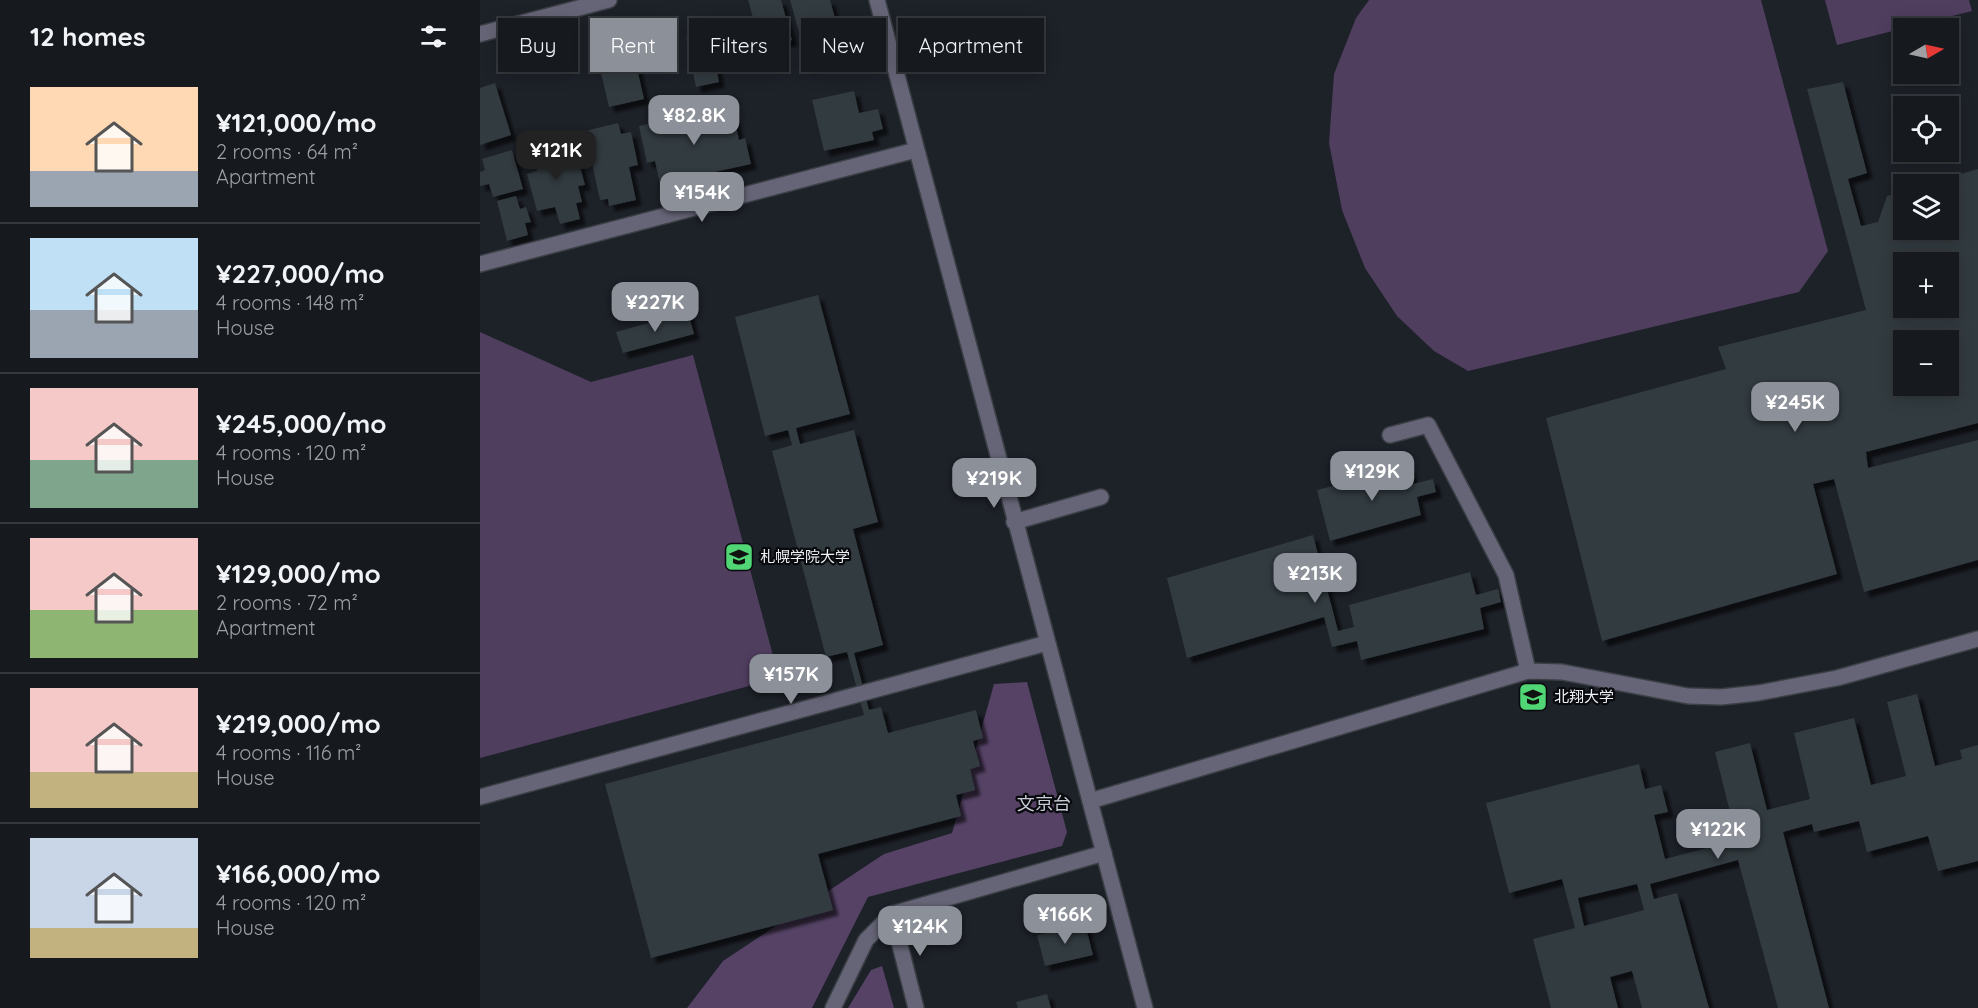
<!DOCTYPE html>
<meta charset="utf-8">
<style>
:root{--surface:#16191e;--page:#1f2227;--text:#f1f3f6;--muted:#9ea0a4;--line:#35383c;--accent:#8c9099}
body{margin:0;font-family:Quicksand,"Noto Sans JP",sans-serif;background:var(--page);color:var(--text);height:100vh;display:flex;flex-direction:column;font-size:22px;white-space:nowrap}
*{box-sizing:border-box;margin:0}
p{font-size:20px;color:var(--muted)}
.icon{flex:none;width:33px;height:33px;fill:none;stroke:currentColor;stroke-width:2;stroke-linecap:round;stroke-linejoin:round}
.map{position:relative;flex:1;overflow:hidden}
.sheet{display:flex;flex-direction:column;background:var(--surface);width:480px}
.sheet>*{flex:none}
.guide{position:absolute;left:18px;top:18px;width:570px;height:54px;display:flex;gap:12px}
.needle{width:39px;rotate:81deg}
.buttons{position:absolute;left:1413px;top:18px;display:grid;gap:12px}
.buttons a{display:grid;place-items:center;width:66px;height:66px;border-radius:0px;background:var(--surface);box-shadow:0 3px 15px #0003,0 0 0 2px var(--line);font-size:30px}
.price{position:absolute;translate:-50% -51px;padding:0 14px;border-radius:12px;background:var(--accent);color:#fff;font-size:20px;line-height:39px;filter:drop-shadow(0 2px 3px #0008)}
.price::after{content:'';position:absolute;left:50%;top:36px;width:18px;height:14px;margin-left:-9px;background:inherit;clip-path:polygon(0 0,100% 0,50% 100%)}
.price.on{background:#222;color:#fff}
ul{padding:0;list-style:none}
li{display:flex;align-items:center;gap:18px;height:150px;padding:0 30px}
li+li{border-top:2px solid var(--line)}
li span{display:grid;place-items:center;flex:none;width:168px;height:120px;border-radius:0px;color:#555}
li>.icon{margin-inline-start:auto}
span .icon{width:72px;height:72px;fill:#fffc;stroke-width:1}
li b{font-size:26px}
h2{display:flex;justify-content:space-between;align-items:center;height:72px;padding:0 30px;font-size:26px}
.chip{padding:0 21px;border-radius:0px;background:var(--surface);box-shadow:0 3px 15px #0003,0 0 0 2px var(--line);font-size:21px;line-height:54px}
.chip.on{background:var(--accent);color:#fff}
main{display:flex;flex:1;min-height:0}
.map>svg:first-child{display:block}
</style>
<main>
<section class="sheet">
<h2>12 homes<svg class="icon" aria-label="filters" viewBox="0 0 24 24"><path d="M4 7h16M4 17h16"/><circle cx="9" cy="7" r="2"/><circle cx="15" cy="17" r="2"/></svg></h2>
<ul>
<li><span style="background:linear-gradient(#ffd9b3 70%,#9aa5b1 0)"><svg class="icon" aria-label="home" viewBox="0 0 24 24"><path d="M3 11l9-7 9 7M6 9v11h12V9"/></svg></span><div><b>¥121,000/mo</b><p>2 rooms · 64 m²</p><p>Apartment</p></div></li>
<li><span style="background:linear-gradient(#bfe0f5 60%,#9aa5b1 0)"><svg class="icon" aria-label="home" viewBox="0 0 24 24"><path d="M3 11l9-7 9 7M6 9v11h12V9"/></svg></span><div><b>¥227,000/mo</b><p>4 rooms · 148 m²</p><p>House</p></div></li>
<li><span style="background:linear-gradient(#f6c9c9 60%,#7fa58c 0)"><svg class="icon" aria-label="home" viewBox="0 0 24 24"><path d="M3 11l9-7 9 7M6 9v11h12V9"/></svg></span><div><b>¥245,000/mo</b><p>4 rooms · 120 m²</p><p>House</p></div></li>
<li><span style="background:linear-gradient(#f6c9c9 60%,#8fb573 0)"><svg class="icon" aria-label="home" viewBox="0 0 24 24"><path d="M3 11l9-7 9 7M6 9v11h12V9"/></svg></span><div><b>¥129,000/mo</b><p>2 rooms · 72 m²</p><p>Apartment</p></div></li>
<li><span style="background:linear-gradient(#f6c9c9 70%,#c2b280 0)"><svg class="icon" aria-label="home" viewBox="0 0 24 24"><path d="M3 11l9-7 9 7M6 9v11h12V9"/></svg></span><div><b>¥219,000/mo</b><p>4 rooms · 116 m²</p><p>House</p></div></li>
<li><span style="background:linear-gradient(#c9d6e8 75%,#c2b280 0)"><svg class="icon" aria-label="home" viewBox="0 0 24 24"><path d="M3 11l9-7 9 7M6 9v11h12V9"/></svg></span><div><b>¥166,000/mo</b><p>4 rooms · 120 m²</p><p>House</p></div></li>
</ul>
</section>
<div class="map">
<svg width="1498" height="1008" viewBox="0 0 1498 1008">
<defs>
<filter id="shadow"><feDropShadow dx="5.5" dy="5.5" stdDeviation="1.5" flood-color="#0009"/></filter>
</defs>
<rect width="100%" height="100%" fill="#1d2128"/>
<!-- green -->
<g fill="#503e5f">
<polygon points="889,0 1281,0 1348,251 1319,292 988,371 954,351 917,316 885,268 862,210 849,143 854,74 876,18"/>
<polygon points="1345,0 1489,0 1492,11 1357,45"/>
<polygon points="0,332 111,382 213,355 299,678 0,758"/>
</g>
<!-- forest -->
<g fill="#554265">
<polygon points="547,682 587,832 582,846 388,897 332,1008 207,1008 243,961 404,854 472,833 514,684"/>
<polygon points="402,966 414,1008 368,1008 391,970"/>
</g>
<!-- building -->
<g fill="#323a40" fill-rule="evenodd" filter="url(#shadow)">
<polygon points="268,0 301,0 312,40 282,49"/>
<polygon points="310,0 350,0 366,58 329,68"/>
<polygon points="242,29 249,63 236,66 239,82 216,87 206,37"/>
<polygon points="153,51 164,99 129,107 118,60"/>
<path d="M 1363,82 L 1387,173 L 1368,179 L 1381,226 L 1398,222 L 1407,196 L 1424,191 L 1424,230 L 1468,230 L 1468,184 L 1447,184 L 1498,169 L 1498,423 L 1386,452 L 1388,468 L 1498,440 L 1498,560 L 1384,592 L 1354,479 L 1333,484 L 1357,574 L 1122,641 L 1066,418 L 1246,369 L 1238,347 L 1386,310 L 1327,89 ZM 1424,262 L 1468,262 L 1468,308 L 1424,308 ZM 1424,340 L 1468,340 L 1468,386 L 1424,386 Z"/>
<polygon points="15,83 31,135 0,145 0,88"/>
<polygon points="374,91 379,113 398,109 403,129 392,132 394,140 344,151 332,100"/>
<polygon points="232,110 235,120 254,116 259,140 265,138 271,164 180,184 175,161 167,163 159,126"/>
<polygon points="138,123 141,134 151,132 158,165 149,167 156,200 129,206 128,199 120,200 105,131"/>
<polygon points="83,140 89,161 98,159 105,185 98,186 102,202 96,203 100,219 80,224 75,207 57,211 47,174 57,171 51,148"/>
<polygon points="32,150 43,189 13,197 9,184 0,186 0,172 5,170 2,159"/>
<polygon points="36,196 40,209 46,207 51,222 45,223 48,235 27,241 17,201"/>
<polygon points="338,295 370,414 316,428 320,444 374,430 398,522 373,529 403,645 374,653 389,710 401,707 408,733 496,710 503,738 493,741 500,766 490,769 495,790 476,795 481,816 338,854 353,910 171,958 125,784 384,715 367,652 346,657 292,451 312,445 308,430 285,436 255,317"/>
<polygon points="208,312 214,334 143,353 136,332"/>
<polygon points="929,466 933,484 953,479 956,492 937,497 941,515 850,541 837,490"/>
<polygon points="833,535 858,631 874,627 869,605 990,572 996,595 1018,589 1021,602 1000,608 1004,629 881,660 877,641 852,647 844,617 707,658 687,578"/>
<path d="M 1437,694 L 1455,766 L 1482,759 L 1480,750 L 1498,745 L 1498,861 L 1458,871 L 1448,836 L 1387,852 L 1379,821 L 1334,832 L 1332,824 L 1303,832 L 1349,1008 L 1298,1008 L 1258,860 L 1170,884 L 1174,899 L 1197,893 L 1229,1008 L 1162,1008 L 1152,971 L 1130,977 L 1138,1008 L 1071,1008 L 1053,939 L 1095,928 L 1082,879 L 1029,893 L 1006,803 L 1159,764 L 1165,789 L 1181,785 L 1188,812 L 1174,815 L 1185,859 L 1257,840 L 1235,752 L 1270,743 L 1287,810 L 1330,799 L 1314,733 L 1374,718 L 1391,785 L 1426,776 L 1407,702 ZM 1157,884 L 1164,910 L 1104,926 L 1098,898 Z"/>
<polygon points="605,924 613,955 565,966 557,935"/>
<polygon points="567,994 571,1008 538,1008 536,1002"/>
</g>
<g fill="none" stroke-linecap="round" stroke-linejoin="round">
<!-- minor casing -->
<g stroke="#3a3e45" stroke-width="18">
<g id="minor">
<polyline points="397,0 665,1008"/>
<polyline points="0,34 129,0"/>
<polyline points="0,264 436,150"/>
<polyline points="910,435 948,425 1026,575 1048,671"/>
<polyline points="534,522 621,497"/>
<polyline points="0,797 567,643"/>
<polyline points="610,801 1048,671 1082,672 1208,696 1241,697 1278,693 1357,678 1498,639"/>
<polyline points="412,914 436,1008"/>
<polyline points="353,1008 386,940 412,914 624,853"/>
</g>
</g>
<!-- minor -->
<use href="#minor" stroke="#666577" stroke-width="15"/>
</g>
<!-- icons -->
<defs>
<g id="university-square" transform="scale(1.5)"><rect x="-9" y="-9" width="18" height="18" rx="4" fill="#50d674" stroke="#090a0d"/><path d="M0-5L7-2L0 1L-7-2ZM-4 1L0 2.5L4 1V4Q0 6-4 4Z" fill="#111"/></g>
</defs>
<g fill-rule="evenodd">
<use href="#university-square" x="259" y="557"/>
<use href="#university-square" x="1053" y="697"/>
</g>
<g text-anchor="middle" stroke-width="4.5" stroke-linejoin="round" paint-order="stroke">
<!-- poi labels -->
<g font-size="15" fill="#eceff4" stroke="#090a0d" text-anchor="start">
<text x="280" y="562">札幌学院大学</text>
<text x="1074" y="702">北翔大学</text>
</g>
<!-- quarter labels -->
<g font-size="18" fill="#c6cbd5" stroke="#090a0d">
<text x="564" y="810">文京台</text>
</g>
</g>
</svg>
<div class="buttons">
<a><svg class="needle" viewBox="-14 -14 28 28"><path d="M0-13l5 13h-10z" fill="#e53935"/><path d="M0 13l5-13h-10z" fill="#9ea0a4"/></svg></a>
<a><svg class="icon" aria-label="locate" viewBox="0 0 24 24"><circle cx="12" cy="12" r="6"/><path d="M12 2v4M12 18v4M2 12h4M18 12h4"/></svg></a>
<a><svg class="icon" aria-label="layers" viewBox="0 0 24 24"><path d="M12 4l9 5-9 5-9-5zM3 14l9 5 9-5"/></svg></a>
<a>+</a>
<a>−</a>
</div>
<b class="price" style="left:214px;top:146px">¥82.8K</b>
<b class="price on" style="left:76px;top:181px">¥121K</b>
<b class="price" style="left:222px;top:223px">¥154K</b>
<b class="price" style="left:175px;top:333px">¥227K</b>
<b class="price" style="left:1315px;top:433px">¥245K</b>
<b class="price" style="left:892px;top:502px">¥129K</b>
<b class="price" style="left:514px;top:509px">¥219K</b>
<b class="price" style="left:835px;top:604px">¥213K</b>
<b class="price" style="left:311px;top:705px">¥157K</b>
<b class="price" style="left:1238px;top:860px">¥122K</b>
<b class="price" style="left:585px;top:945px">¥166K</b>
<b class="price" style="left:440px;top:957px">¥124K</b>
<div class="guide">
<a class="chip">Buy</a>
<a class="chip on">Rent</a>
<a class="chip">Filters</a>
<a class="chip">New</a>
<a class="chip">Apartment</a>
</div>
</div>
</main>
